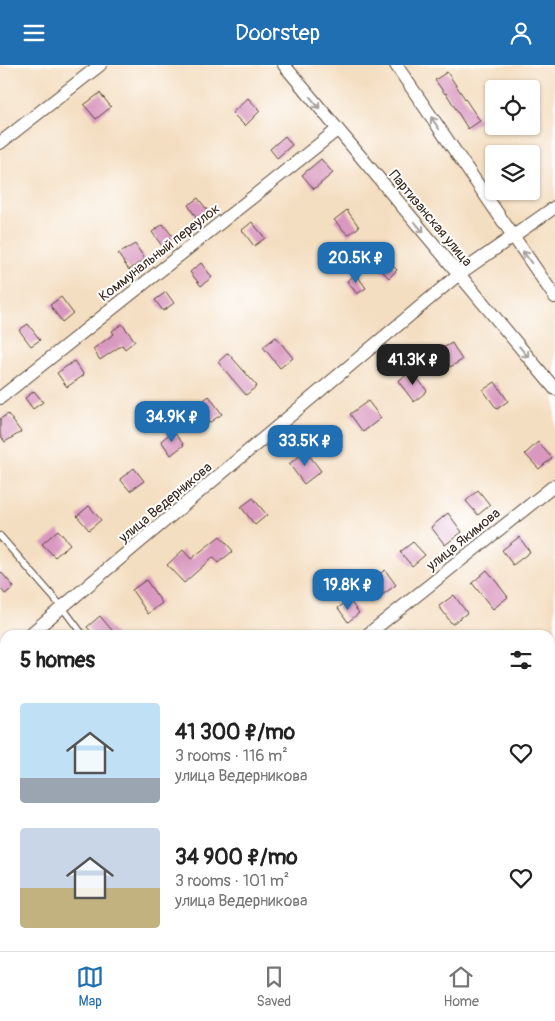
<!DOCTYPE html>
<meta charset="utf-8">
<style>
:root{--surface:#fff;--page:#f2f2f2;--text:#222;--muted:#767676;--line:#e0e0e0;--accent:#1f6fb2}
body{margin:0;font-family:Pangolin,sans-serif;background:var(--page);color:var(--text);height:100vh;display:flex;flex-direction:column;font-size:19px;white-space:nowrap}
*{box-sizing:border-box;margin:0}
p{font-size:16px;color:var(--muted)}
.icon{flex:none;width:28px;height:28px;fill:none;stroke:currentColor;stroke-width:2;stroke-linecap:round;stroke-linejoin:round}
.map{position:relative;flex:1;overflow:hidden}
.side{position:absolute;left:0px;top:565px;width:555px;height:321px;display:flex;flex-direction:column;background:var(--surface);border-radius:15px 15px 0 0;box-shadow:0 1px 4px #0004}
.side>*{flex:none}
.fabs{position:absolute;left:485px;top:15px;display:grid;gap:10px}
.fabs a{display:grid;place-items:center;width:55px;height:55px;border-radius:5px;background:var(--surface);box-shadow:0 1px 4px #0004;font-size:25px}
.price{position:absolute;translate:-50% -42px;padding:0 11px;border-radius:10px;background:var(--accent);color:#fff;font-size:16px;line-height:32px;filter:drop-shadow(0 1px 2px #0008)}
.price::after{content:'';position:absolute;left:50%;top:30px;width:15px;height:11px;margin-left:-8px;background:inherit;clip-path:polygon(0 0,100% 0,50% 100%)}
.price.current{background:#222;color:#fff}
ul{padding:0;list-style:none}
li{display:flex;align-items:center;gap:15px;height:125px;padding:0 20px}
li span{display:grid;place-items:center;flex:none;width:140px;height:100px;border-radius:5px;color:#555}
li>.icon{margin-inline-start:auto}
span .icon{width:60px;height:60px;fill:#fffc;stroke-width:1}
li b{font-size:21px}
h2{display:flex;justify-content:space-between;align-items:center;height:60px;padding:0 20px;font-size:21px}
header{display:flex;justify-content:space-between;align-items:center;height:65px;padding:0 20px;background:var(--accent);color:#fff;font-size:22px;font-weight:600}
.tabs{display:flex;justify-content:space-around;align-items:center;height:70px;border-top:1px solid var(--line);background:var(--surface);font-size:14px;color:var(--muted)}
.tabs a{display:grid;justify-items:center;gap:2px}
.tabs .current{color:var(--accent)}
.map>svg:first-child{display:block}
</style>
<header><svg class="icon" aria-label="menu" viewBox="0 0 24 24"><path d="M4 6h16M4 12h16M4 18h16"/></svg>Doorstep<svg class="icon" aria-label="person" viewBox="0 0 24 24"><circle cx="12" cy="8" r="4"/><path d="M4 21q1-7 8-7t8 7"/></svg></header>
<div class="map">
<svg width="555" height="886" viewBox="0 0 555 886">
<rect width="100%" height="100%" fill="#fff"/>
<filter id="ink" filterUnits="userSpaceOnUse"><feTurbulence type="fractalNoise" baseFrequency=".02" numOctaves="2"/><feDisplacementMap in="SourceGraphic" scale="10" xChannelSelector="R" yChannelSelector="G"/><feConvolveMatrix kernelMatrix="1 2 1 2 8 2 1 2 1" color-interpolation-filters="sRGB"/></filter>
<filter id="wash" filterUnits="userSpaceOnUse"><feTurbulence type="fractalNoise" baseFrequency=".0096" numOctaves="4" result="noise"/><feDisplacementMap in="SourceGraphic" scale="20" xChannelSelector="R" yChannelSelector="G"/><feGaussianBlur stdDeviation="1.12" result="paint"/><feColorMatrix in="noise" values="0 0 0 0 0 0 0 0 0 0 0 0 0 0 0 0 0 1.4 0 .05"/><feComposite in="paint" operator="in"/></filter>
<g filter="url(#wash)">
<rect width="100%" height="100%" fill="#f4dec1"/>
<g id="blocks">
<!-- building -->
<g fill="#d998c0">
<polygon points="447,7 480,56 468,64 446,28 445,29 435,15"/>
<polygon points="100,28 111,42 96,54 84,40"/>
<polygon points="248,33 260,46 245,61 232,48"/>
<polygon points="285,71 292,80 277,93 270,84"/>
<polygon points="321,94 333,108 314,124 302,110"/>
<polygon points="198,133 208,146 197,154 188,140"/>
<polygon points="347,145 359,162 348,170 334,155"/>
<polygon points="252,157 265,173 254,181 242,165"/>
<polygon points="163,159 174,173 162,181 152,167"/>
<polygon points="135,179 145,194 129,205 118,189"/>
<polygon points="386,193 397,205 389,213 377,201"/>
<polygon points="201,198 212,212 201,221 190,207"/>
<polygon points="356,209 366,223 357,229 347,216"/>
<polygon points="166,227 174,238 163,246 155,235"/>
<polygon points="61,232 73,248 62,257 50,240"/>
<polygon points="28,259 40,275 31,281 19,265"/>
<polygon points="122,259 135,276 125,284 122,280 100,295 93,284 114,269 112,266"/>
<polygon points="276,272 293,293 280,303 263,282"/>
<polygon points="452,278 462,295 450,302 439,285"/>
<polygon points="228,288 257,321 246,330 218,297"/>
<polygon points="74,296 84,310 67,322 57,308"/>
<polygon points="412,306 427,326 414,337 398,316"/>
<polygon points="495,317 508,336 497,344 483,325"/>
<polygon points="34,326 43,337 33,344 25,333"/>
<polygon points="209,331 222,349 209,358 196,341"/>
<polygon points="368,336 381,353 363,367 350,349"/>
<polygon points="8,349 21,367 5,377 0,370 0,354"/>
<polygon points="173,366 184,380 171,390 161,376"/>
<polygon points="538,377 552,393 539,404 525,389"/>
<polygon points="306,386 321,406 304,419 289,399"/>
<polygon points="134,403 144,416 130,426 120,414"/>
<polygon points="478,425 490,440 478,450 466,436"/>
<polygon points="253,433 267,450 255,460 241,442"/>
<polygon points="89,441 101,455 89,465 77,451"/>
<polygon points="448,448 462,467 445,480 431,462"/>
<polygon points="58,465 70,479 55,492 42,479"/>
<polygon points="220,471 233,486 218,498 213,492 184,518 167,500 183,485 191,494"/>
<polygon points="519,472 530,487 513,500 502,485"/>
<polygon points="413,477 425,490 412,501 400,487"/>
<polygon points="385,505 396,520 378,533 367,518"/>
<polygon points="487,505 508,532 493,544 472,518"/>
<polygon points="0,506 14,522 5,529 0,523"/>
<polygon points="146,515 162,538 148,549 132,525"/>
<polygon points="454,530 467,548 452,559 439,541"/>
<polygon points="349,535 359,548 348,557 338,543"/>
<polygon points="100,551 116,570 94,570 87,562"/>
</g>
</g>
</g>
<g filter="url(#ink)">
<use href="#blocks" fill-opacity="0" stroke="#574536" stroke-width="1"/>
<g fill="none" stroke-linecap="round" stroke-linejoin="round">
<!-- service casing -->
<g stroke="#574536" stroke-width="8">
<polyline id="service" points="0,471 62,542 83,570"/>
</g>
<!-- minor casing -->
<g stroke="#574536" stroke-width="14">
<g id="minor">
<polyline points="284,0 555,324"/>
<polyline points="396,0 555,232"/>
<polyline points="0,78 100,0"/>
<polyline points="0,333 337,65"/>
<polyline points="29,570 459,209 555,142"/>
<polyline points="367,570 555,420"/>
<polyline points="0,595 5,590"/>
<polyline points="550,714 555,710"/>
<polyline points="550,862 555,858"/>
<polyline points="0,864 5,860"/>
<polyline points="324,886 330,881"/>
<polyline points="515,886 522,881"/>
</g>
</g>
<!-- service -->
<use href="#service" stroke="#fff" stroke-width="6"/>
<!-- minor -->
<use href="#minor" stroke="#fff" stroke-width="12"/>
</g>
<!-- one-way arrows -->
<defs><path id="oneway-shaft" d="M-6 0H5M1.5-3L5.5 0L1.5 3" fill="none" stroke-width="1.6" stroke-linecap="round" stroke-linejoin="round" transform="scale(1.25)"/></defs>
<g stroke="#a79f9a">
<use href="#oneway-shaft" transform="translate(315 38) rotate(51)"/>
<use href="#oneway-shaft" transform="translate(435 58) rotate(-124)"/>
<use href="#oneway-shaft" transform="translate(419 162) rotate(50)"/>
<use href="#oneway-shaft" transform="translate(527 192) rotate(-125)"/>
<use href="#oneway-shaft" transform="translate(524 287) rotate(50)"/>
</g>
</g>
<g text-anchor="middle" stroke-width="4" stroke-linejoin="round" paint-order="stroke">
<!-- street labels -->
<g font-size="14" fill="#3b2a1e" stroke="#fff">
<text transform="translate(431 153) rotate(50)" y="5">Партизанская улица</text>
<text transform="translate(159 187) rotate(-38)" y="5">Коммунальный переулок</text>
<text transform="translate(165 437) rotate(-40)" y="5">улица Ведерникова</text>
<text transform="translate(463 474) rotate(-39)" y="5">улица Якимова</text>
</g>
</g>
</svg>
<div class="fabs">
<a><svg class="icon" aria-label="locate" viewBox="0 0 24 24"><circle cx="12" cy="12" r="6"/><path d="M12 2v4M12 18v4M2 12h4M18 12h4"/></svg></a>
<a><svg class="icon" aria-label="layers" viewBox="0 0 24 24"><path d="M12 4l9 5-9 5-9-5zM3 14l9 5 9-5"/></svg></a>
</div>
<b class="price" style="left:356px;top:219px">20.5K ₽</b>
<b class="price current" style="left:413px;top:321px">41.3K ₽</b>
<b class="price" style="left:172px;top:378px">34.9K ₽</b>
<b class="price" style="left:305px;top:402px">33.5K ₽</b>
<b class="price" style="left:348px;top:546px">19.8K ₽</b>
<section class="side">
<h2>5 homes<svg class="icon" aria-label="filters" viewBox="0 0 24 24"><path d="M4 7h16M4 17h16"/><circle cx="9" cy="7" r="2"/><circle cx="15" cy="17" r="2"/></svg></h2>
<ul>
<li><span style="background:linear-gradient(#bfe0f5 75%,#9aa5b1 0)"><svg class="icon" aria-label="home" viewBox="0 0 24 24"><path d="M3 11l9-7 9 7M6 9v11h12V9"/></svg></span><div><b>41 300 ₽/mo</b><p>3 rooms · 116 m²</p><p>улица Ведерникова</p></div><svg class="icon" aria-label="heart" viewBox="0 0 24 24"><path d="M12 20l-8-8c-3-5 5-10 8-4 3-6 11-1 8 4z"/></svg></li>
<li><span style="background:linear-gradient(#c9d6e8 60%,#c2b280 0)"><svg class="icon" aria-label="home" viewBox="0 0 24 24"><path d="M3 11l9-7 9 7M6 9v11h12V9"/></svg></span><div><b>34 900 ₽/mo</b><p>3 rooms · 101 m²</p><p>улица Ведерникова</p></div><svg class="icon" aria-label="heart" viewBox="0 0 24 24"><path d="M12 20l-8-8c-3-5 5-10 8-4 3-6 11-1 8 4z"/></svg></li>
</ul>
</section>
</div>
<nav class="tabs">
<a class="current"><svg class="icon" aria-label="map" viewBox="0 0 24 24"><path d="M3 6l6-2 6 2 6-2v14l-6 2-6-2-6 2zM9 4v14M15 6v14"/></svg>Map</a>
<a><svg class="icon" aria-label="saved" viewBox="0 0 24 24"><path d="M7 4h10v16l-5-4-5 4z"/></svg>Saved</a>
<a><svg class="icon" aria-label="home" viewBox="0 0 24 24"><path d="M3 11l9-7 9 7M6 9v11h12V9"/></svg>Home</a>
</nav>
